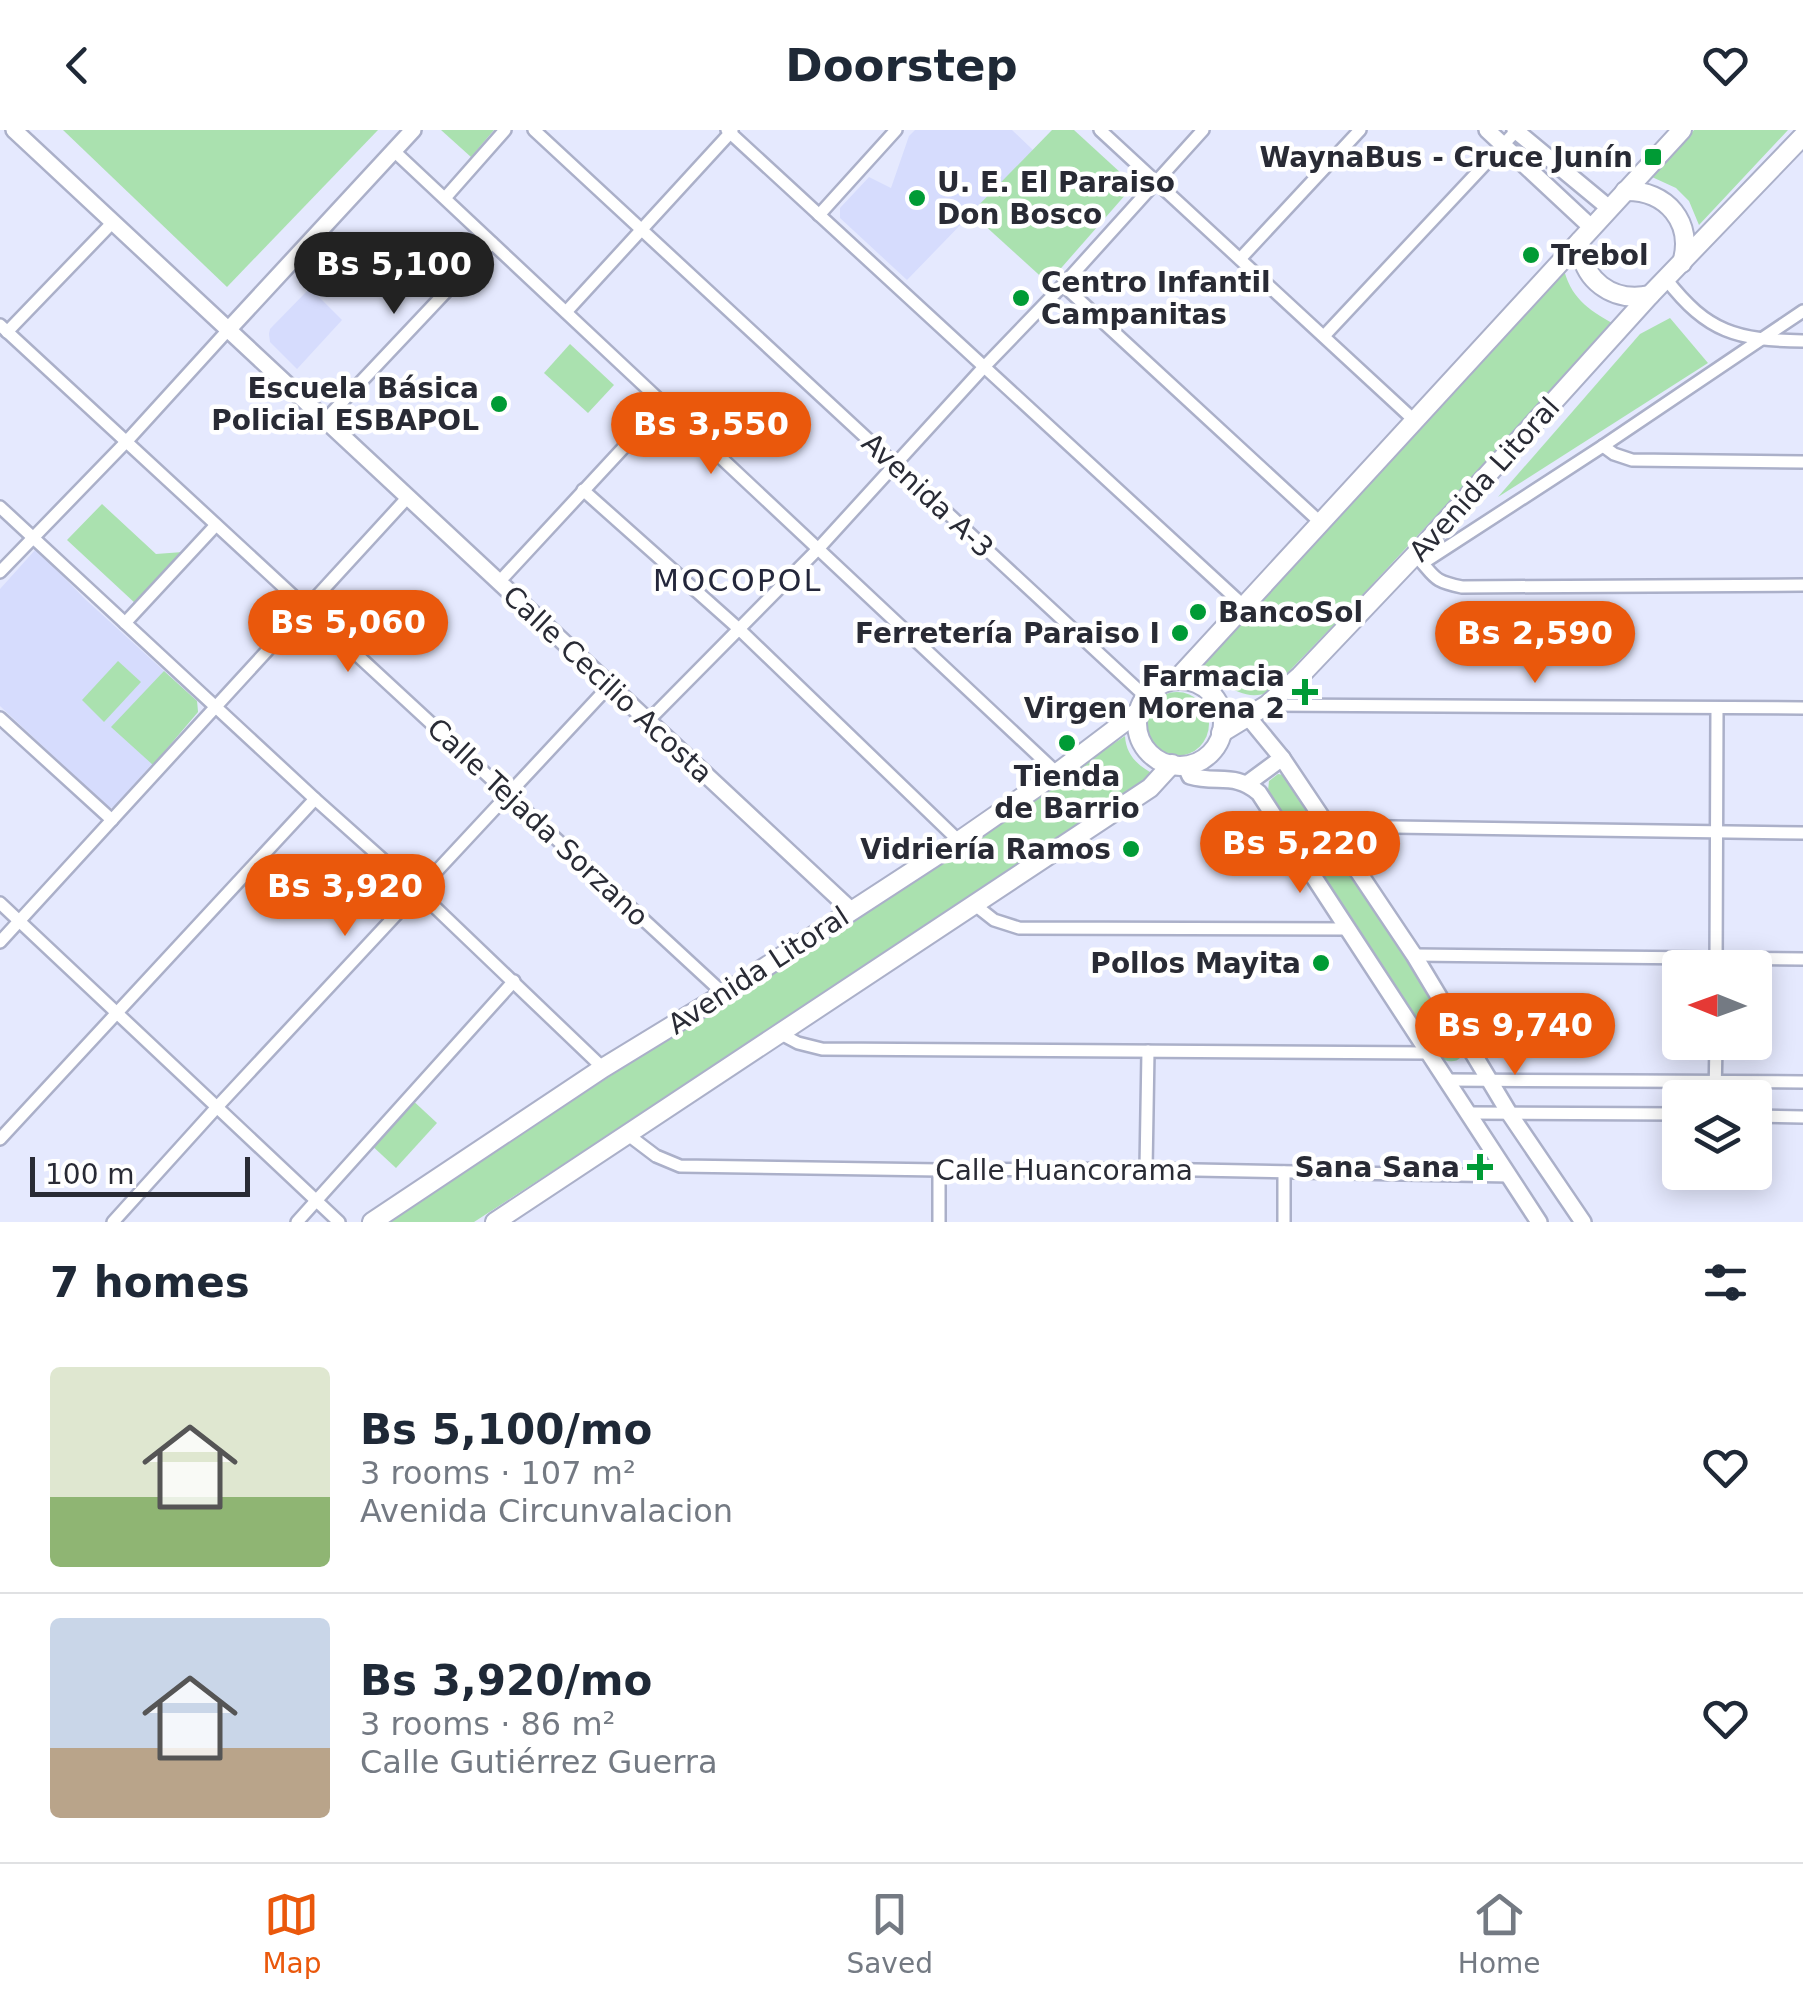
<!DOCTYPE html>
<meta charset="utf-8">
<style>
:root{--surface:#fff;--page:#f2f2f3;--text:#1f2937;--muted:#747a83;--line:#e0e1e3;--accent:#ea580c}
body{margin:0;font-family:"DejaVu Sans",sans-serif;background:var(--page);color:var(--text);height:100vh;display:flex;flex-direction:column;font-size:38px;white-space:nowrap}
*{box-sizing:border-box;margin:0}
p{font-size:32px;color:var(--muted)}
.icon{flex:none;width:55px;height:55px;fill:none;stroke:currentColor;stroke-width:2;stroke-linecap:round;stroke-linejoin:round}
.map{position:relative;height:1092px;overflow:hidden}
.panel{display:flex;flex-direction:column;background:var(--surface);flex:1}
.panel>*{flex:none}
.needle{width:65px;rotate:271deg}
.tools{position:absolute;left:1662px;top:820px;display:grid;gap:20px}
.tools a{display:grid;place-items:center;width:110px;height:110px;border-radius:10px;background:var(--surface);box-shadow:0 5px 25px #0003;font-size:50px}
.scale{position:absolute;left:30px;bottom:25px;width:220px;box-sizing:border-box;padding-left:10px;border:5px solid #292b35;border-top:0;font-size:28px;line-height:35px;white-space:nowrap;color:#292b35;-webkit-text-stroke:8px #fff;paint-order:stroke}
.price{position:absolute;translate:-50% -85px;padding:0 22px;border-radius:35px;background:var(--accent);color:#fff;font-size:32px;line-height:65px;filter:drop-shadow(0 2px 5px #0008)}
.price::after{content:'';position:absolute;left:50%;top:60px;width:30px;height:22px;margin-left:-15px;background:inherit;clip-path:polygon(0 0,100% 0,50% 100%)}
.price.current{background:#222;color:#fff}
ul{padding:0;list-style:none}
li{display:flex;align-items:center;gap:30px;height:250px;padding:0 50px}
li+li{border-top:2px solid var(--line)}
li span{display:grid;place-items:center;flex:none;width:280px;height:200px;border-radius:10px;color:#555}
li>.icon{margin-inline-start:auto}
span .icon{width:120px;height:120px;fill:#fffc;stroke-width:1}
li b{font-size:42px}
h2{display:flex;justify-content:space-between;align-items:center;height:120px;padding:0 50px;font-size:42px}
header{display:flex;justify-content:space-between;align-items:center;height:130px;padding:0 50px;background:var(--surface);font-size:45px;font-weight:600}
.menu{display:flex;justify-content:space-around;align-items:center;height:140px;border-top:2px solid var(--line);background:var(--surface);font-size:28px;color:var(--muted)}
.menu a{display:grid;justify-items:center;gap:5px}
.menu .current{color:var(--accent)}
.map>svg:first-child{display:block}
</style>
<header><svg class="icon" aria-label="back" viewBox="0 0 24 24"><path d="M15 5l-7 7 7 7"/></svg>Doorstep<svg class="icon" aria-label="heart" viewBox="0 0 24 24"><path d="M12 20l-8-8c-3-5 5-10 8-4 3-6 11-1 8 4z"/></svg></header>
<div class="map">
<svg width="1803" height="1092" viewBox="0 0 1803 1092">
<rect width="100%" height="100%" fill="#e5e9fe"/>
<!-- built -->
<g fill="#d6dcfd">
<polygon points="915,0 1012,0 1033,20 907,150 840,88 840,78 869,47 891,58 909,6"/>
<polygon points="310,158 342,190 297,239 270,212 269,204 270,199"/>
<polygon points="36,419 86,470 197,571 198,582 114,677 109,678 0,576 0,459"/>
</g>
<!-- green -->
<g fill="#aae1af">
<polygon points="63,0 378,0 227,157"/>
<polygon points="441,0 494,0 471,27"/>
<polygon points="1052,0 1074,0 1134,55 1048,153 971,83"/>
<polygon points="1694,0 1788,0 1699,95 1689,71 1676,58 1652,47"/>
<path d="M 1563,136 C 1570,167 1587,179 1614,194 L 1355,473 L 1269,562 C 1241,574 1220,549 1197,535 Z"/>
<polygon points="1670,188 1708,233 1498,367 1640,204"/>
<polygon points="570,214 614,255 588,283 544,243"/>
<polygon points="102,374 156,424 183,422 136,474 67,410"/>
<polygon points="118,531 141,552 104,592 82,570"/>
<polygon points="164,541 197,571 198,582 153,635 111,597"/>
<circle cx="1177" cy="594" r="32"/>
<path d="M 1125,606 C 1126,625 1138,636 1154,644 L 638,986 L 474,1092 L 384,1092 L 784,834 Z"/>
<path d="M 1278,644 L 1284,645 L 1464,917 C 1463,929 1456,934 1444,930 L 1268,661 L 1269,651 Z"/>
<polygon points="409,967 437,993 396,1038 368,1012"/>
</g>
<g fill="none" stroke-linecap="round" stroke-linejoin="round">
<!-- minor casing -->
<g stroke="#abb0c9" stroke-width="16">
<g id="minor">
<polyline points="534,0 1146,567"/>
<polyline points="727,0 1244,476"/>
<polyline points="1100,0 1415,291"/>
<polyline points="394,21 1057,643"/>
<polyline points="445,68 505,0"/>
<polyline points="819,85 896,0"/>
<polyline points="1240,129 1360,0"/>
<path d="M 1666,149 C 1708,203 1737,210 1803,211"/>
<polyline points="1063,155 1321,393"/>
<polyline points="566,182 732,1"/>
<polyline points="0,195 724,864"/>
<polyline points="7,202 113,92"/>
<polyline points="1324,206 1517,0"/>
<polyline points="325,290 492,113"/>
<polyline points="1603,316 1614,324 1632,330 1803,332"/>
<polyline points="583,360 739,499 959,711"/>
<polyline points="0,377 315,669 418,761 603,938"/>
<path d="M 1418,428 C 1436,448 1433,451 1462,457 L 1803,455"/>
<polyline points="1423,433 1603,316 1803,181"/>
<polyline points="0,442 126,312 228,200"/>
<polyline points="499,452 664,274"/>
<polyline points="125,493 216,395"/>
<polyline points="1267,575 1803,578"/>
<polyline points="0,588 112,690"/>
<polyline points="648,591 818,419 984,237 1063,155 1203,0"/>
<polyline points="1328,696 1803,703"/>
<polyline points="0,773 339,1092"/>
<polyline points="975,775 994,790 1019,798 1348,799"/>
<polyline points="0,812 408,367"/>
<polyline points="1414,825 1803,829"/>
<polyline points="1716,838 1717,578"/>
<polyline points="781,904 798,913 822,919 1428,923"/>
<polyline points="1447,950 1803,952"/>
<polyline points="1715,968 1716,912"/>
<polyline points="1469,983 1680,984"/>
<polyline points="1755,986 1803,987"/>
<polyline points="627,1004 656,1026 680,1036 939,1040 1146,1039 1510,1046"/>
<polyline points="0,1009 315,669"/>
<polyline points="1146,1039 1148,921"/>
<polyline points="113,1092 217,977 610,555"/>
<polyline points="297,1092 514,851"/>
<polyline points="939,1092 939,1040"/>
<polyline points="1284,1092 1284,1042"/>
</g>
</g>
<!-- tertiary casing -->
<g stroke="#abb0c9" stroke-width="20">
<g id="tertiary">
<polyline points="14,0 851,780"/>
<polyline points="1487,0 1591,97"/>
<polyline points="1515,0 1609,78"/>
<polyline points="228,200 413,0"/>
<polyline points="1219,575 1249,588 1282,628 1414,825 1509,983 1583,1092"/>
<path d="M 1185,635 L 1190,646 C 1217,654 1235,642 1259,663 L 1539,1092"/>
<polyline points="1248,653 1282,628"/>
</g>
</g>
<!-- primary casing -->
<g stroke="#abb0c9" stroke-width="22">
<g id="primary">
<path d="M 1625,61 C 1667,60 1694,93 1682,133"/>
<path d="M 1580,111 C 1581,150 1612,173 1650,165"/>
<polyline points="1176,550 1682,0"/>
<circle cx="1180" cy="593" r="43"/>
<polyline points="1221,603 1267,575 1300,546 1415,425 1650,165 1803,6"/>
<polyline points="372,1092 603,938 724,864 959,711 1057,643 1139,581"/>
<polyline points="495,1092 1150,658 1172,634"/>
</g>
</g>
<!-- minor -->
<use href="#minor" stroke="#fff" stroke-width="11"/>
<!-- tertiary -->
<use href="#tertiary" stroke="#fff" stroke-width="15"/>
<!-- primary -->
<use href="#primary" stroke="#fff" stroke-width="18"/>
</g>
<!-- markers -->
<g fill="#009b35" stroke="#fff" stroke-width="4">
<rect x="1643" y="17" width="20" height="20" rx="5"/>
<circle cx="917" cy="68" r="10"/>
<circle cx="1531" cy="125" r="10"/>
<circle cx="1021" cy="168" r="10"/>
<circle cx="499" cy="274" r="10"/>
<circle cx="1198" cy="482" r="10"/>
<circle cx="1180" cy="503" r="10"/>
<path d="M1300 547h10v10h10v10h-10v10h-10v-10h-10v-10h10z"/>
<circle cx="1067" cy="613" r="10"/>
<circle cx="1131" cy="719" r="10"/>
<circle cx="1321" cy="833" r="10"/>
<path d="M1475 1022h10v10h10v10h-10v10h-10v-10h-10v-10h10z"/>
</g>
<g text-anchor="middle" stroke-width="9" stroke-linejoin="round" paint-order="stroke">
<!-- poi labels -->
<g font-size="28" font-weight="bold" fill="#292b35" stroke="#fff" text-anchor="end">
<text x="1633" y="37">WaynaBus - Cruce Junín</text>
<text x="937" y="62" text-anchor="start">U. E. El Paraiso<tspan x="937" dy="32">Don Bosco</tspan></text>
<text x="1551" y="135" text-anchor="start">Trebol</text>
<text x="1041" y="162" text-anchor="start">Centro Infantil<tspan x="1041" dy="32">Campanitas</tspan></text>
<text x="479" y="268">Escuela Básica<tspan x="479" dy="32">Policial ESBAPOL</tspan></text>
<text x="1218" y="492" text-anchor="start">BancoSol</text>
<text x="1160" y="513">Ferretería Paraiso I</text>
<text x="1285" y="556">Farmacia<tspan x="1285" dy="32">Virgen Morena 2</tspan></text>
<text x="1067" y="656" text-anchor="middle">Tienda<tspan x="1067" dy="32">de Barrio</tspan></text>
<text x="1111" y="729">Vidriería Ramos</text>
<text x="1301" y="843">Pollos Mayita</text>
<text x="1460" y="1047">Sana Sana</text>
</g>
<!-- street labels -->
<g font-size="28" fill="#292b35" stroke="#fff">
<text transform="translate(1484 349) rotate(-48)" y="10">Avenida Litoral</text>
<text transform="translate(928 365) rotate(43)" y="10">Avenida A-3</text>
<text transform="translate(608 554) rotate(43)" y="10">Calle Cecilio Acosta</text>
<text transform="translate(538 692) rotate(43)" y="10">Calle Tejada Sorzano</text>
<text transform="translate(758 840) rotate(-33)" y="10">Avenida Litoral</text>
<text x="1064" y="1050">Calle Huancorama</text>
</g>
<!-- neighbourhood labels -->
<g font-size="30" letter-spacing="2.5" fill="#24273b" stroke="#fff">
<text x="738" y="461">MOCOPOL</text>
</g>
</g>
</svg>
<div class="tools">
<a><svg class="needle" viewBox="-14 -14 28 28"><path d="M0-13l5 13h-10z" fill="#e53935"/><path d="M0 13l5-13h-10z" fill="#747a83"/></svg></a>
<a><svg class="icon" aria-label="layers" viewBox="0 0 24 24"><path d="M12 4l9 5-9 5-9-5zM3 14l9 5 9-5"/></svg></a>
</div>
<div class="scale">100 m</div>
<b class="price current" style="left:394px;top:187px">Bs 5,100</b>
<b class="price" style="left:711px;top:347px">Bs 3,550</b>
<b class="price" style="left:348px;top:545px">Bs 5,060</b>
<b class="price" style="left:1535px;top:556px">Bs 2,590</b>
<b class="price" style="left:1300px;top:766px">Bs 5,220</b>
<b class="price" style="left:345px;top:809px">Bs 3,920</b>
<b class="price" style="left:1515px;top:948px">Bs 9,740</b>
</div>
<section class="panel">
<h2>7 homes<svg class="icon" aria-label="filters" viewBox="0 0 24 24"><path d="M4 7h16M4 17h16"/><circle cx="9" cy="7" r="2"/><circle cx="15" cy="17" r="2"/></svg></h2>
<ul>
<li><span style="background:linear-gradient(#dfe7d0 65%,#8fb573 0)"><svg class="icon" aria-label="home" viewBox="0 0 24 24"><path d="M3 11l9-7 9 7M6 9v11h12V9"/></svg></span><div><b>Bs 5,100/mo</b><p>3 rooms · 107 m²</p><p>Avenida Circunvalacion</p></div><svg class="icon" aria-label="heart" viewBox="0 0 24 24"><path d="M12 20l-8-8c-3-5 5-10 8-4 3-6 11-1 8 4z"/></svg></li>
<li><span style="background:linear-gradient(#c9d6e8 65%,#b9a48a 0)"><svg class="icon" aria-label="home" viewBox="0 0 24 24"><path d="M3 11l9-7 9 7M6 9v11h12V9"/></svg></span><div><b>Bs 3,920/mo</b><p>3 rooms · 86 m²</p><p>Calle Gutiérrez Guerra</p></div><svg class="icon" aria-label="heart" viewBox="0 0 24 24"><path d="M12 20l-8-8c-3-5 5-10 8-4 3-6 11-1 8 4z"/></svg></li>
</ul>
</section>
<nav class="menu">
<a class="current"><svg class="icon" aria-label="map" viewBox="0 0 24 24"><path d="M3 6l6-2 6 2 6-2v14l-6 2-6-2-6 2zM9 4v14M15 6v14"/></svg>Map</a>
<a><svg class="icon" aria-label="saved" viewBox="0 0 24 24"><path d="M7 4h10v16l-5-4-5 4z"/></svg>Saved</a>
<a><svg class="icon" aria-label="home" viewBox="0 0 24 24"><path d="M3 11l9-7 9 7M6 9v11h12V9"/></svg>Home</a>
</nav>
